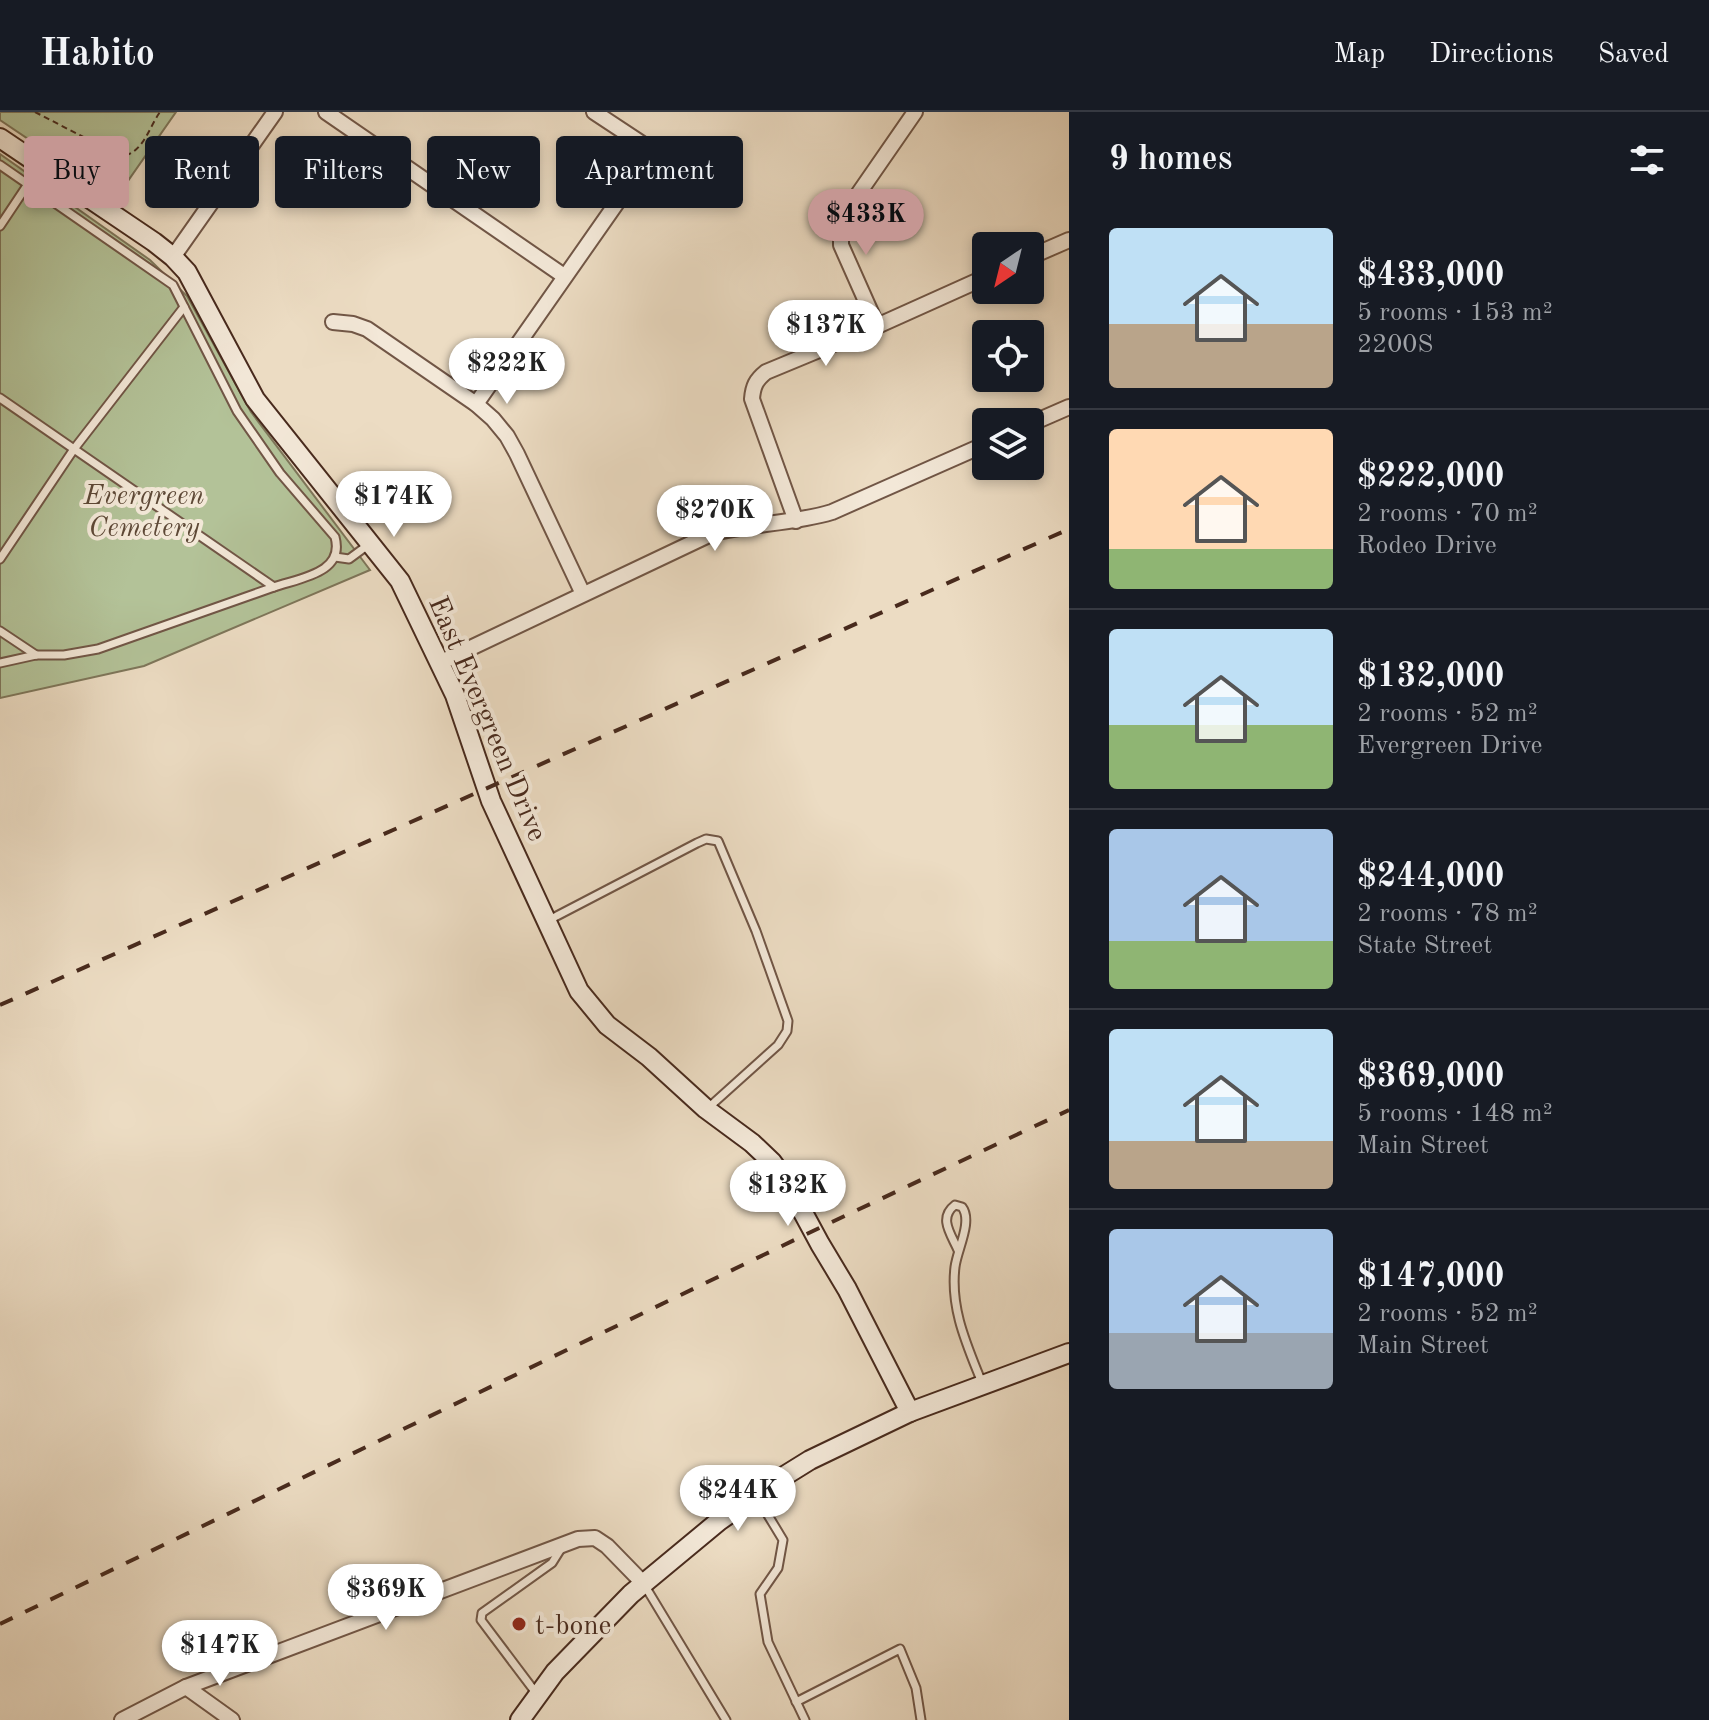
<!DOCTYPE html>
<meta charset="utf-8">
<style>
:root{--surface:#171b24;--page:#242831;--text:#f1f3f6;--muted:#9ea1a6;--line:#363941;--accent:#c59692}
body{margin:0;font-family:"Old Standard TT",serif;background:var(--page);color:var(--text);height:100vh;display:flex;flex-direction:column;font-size:30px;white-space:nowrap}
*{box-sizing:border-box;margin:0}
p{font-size:26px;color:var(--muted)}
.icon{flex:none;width:44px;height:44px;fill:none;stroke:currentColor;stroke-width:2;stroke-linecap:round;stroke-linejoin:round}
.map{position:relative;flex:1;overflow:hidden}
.sheet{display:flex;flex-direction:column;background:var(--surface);width:640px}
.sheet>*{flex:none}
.hud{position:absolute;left:24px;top:24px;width:760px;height:72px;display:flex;gap:16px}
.needle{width:52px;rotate:215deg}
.fabs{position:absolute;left:972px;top:120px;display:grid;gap:16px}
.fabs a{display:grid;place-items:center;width:72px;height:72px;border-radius:8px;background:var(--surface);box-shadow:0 4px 12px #0003;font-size:40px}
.price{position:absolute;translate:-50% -68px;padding:0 18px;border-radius:28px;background:#fff;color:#222;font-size:26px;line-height:52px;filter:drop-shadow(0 2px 4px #0008)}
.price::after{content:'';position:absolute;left:50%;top:48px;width:24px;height:18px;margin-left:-12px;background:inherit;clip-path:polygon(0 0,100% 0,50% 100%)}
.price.active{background:var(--accent);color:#111}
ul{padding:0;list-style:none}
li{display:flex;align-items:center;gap:24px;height:200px;padding:0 40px}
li+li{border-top:2px solid var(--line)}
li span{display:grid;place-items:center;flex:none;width:224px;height:160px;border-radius:8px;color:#555}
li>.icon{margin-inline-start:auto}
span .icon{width:96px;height:96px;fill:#fffc;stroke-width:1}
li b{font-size:34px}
h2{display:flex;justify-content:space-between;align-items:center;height:96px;padding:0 40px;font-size:34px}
.tag{padding:0 28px;border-radius:8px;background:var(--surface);box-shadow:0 4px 12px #0003;font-size:28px;line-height:72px}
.tag.active{background:var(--accent);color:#111}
header{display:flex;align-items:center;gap:48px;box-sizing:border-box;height:112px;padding:0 40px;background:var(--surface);border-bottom:2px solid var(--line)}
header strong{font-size:38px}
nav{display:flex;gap:44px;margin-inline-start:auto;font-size:28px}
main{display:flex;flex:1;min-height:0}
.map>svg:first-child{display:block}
</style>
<header>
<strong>Habito</strong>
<nav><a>Map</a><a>Directions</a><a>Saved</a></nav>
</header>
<main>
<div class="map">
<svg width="1069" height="1608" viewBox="0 0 1069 1608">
<rect width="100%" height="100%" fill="#ecdcc3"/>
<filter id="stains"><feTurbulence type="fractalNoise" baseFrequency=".0025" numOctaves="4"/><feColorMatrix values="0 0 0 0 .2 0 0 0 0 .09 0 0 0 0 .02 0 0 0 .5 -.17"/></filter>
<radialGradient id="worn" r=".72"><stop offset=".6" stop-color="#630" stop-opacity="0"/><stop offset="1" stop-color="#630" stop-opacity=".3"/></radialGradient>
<!-- green -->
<g fill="#b3c298" stroke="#7e765a" stroke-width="2">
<polygon points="0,0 176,0 116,86 0,8"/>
<polygon points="0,42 150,148 187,184 251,300 370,458 144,554 0,586"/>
</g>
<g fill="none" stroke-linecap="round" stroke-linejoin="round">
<!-- lane casing -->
<g stroke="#715646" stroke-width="11">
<g id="lane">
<path d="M 0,53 L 173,173 L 237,299 L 280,361 L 335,425 C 345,461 300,466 274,475 L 0,286"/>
<polyline points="0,114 28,72"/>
<polyline points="335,445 349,447 368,433"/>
<polyline points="0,447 74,337 184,195"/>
<polyline points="0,519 36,543"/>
<polyline points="0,551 36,543 64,543 98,537 274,475"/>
<polyline points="549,808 697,731 706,727 718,729 756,819 788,909 787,919 778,933 708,996"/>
<path d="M 958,1138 C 951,1122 938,1106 955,1093 L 962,1095 C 973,1109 957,1138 955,1155 C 950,1197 967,1233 982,1271"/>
<polyline points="757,1385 783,1428 778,1456 760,1482 768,1530 805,1608"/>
<polyline points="645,1474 726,1608"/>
<polyline points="536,1581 481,1508 482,1501 552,1451 562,1435"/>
<polyline points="796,1590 900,1537 916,1576 921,1608"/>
</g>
</g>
<!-- street casing -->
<g stroke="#715646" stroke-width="18">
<g id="street">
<polyline points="326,0 564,164"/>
<polyline points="173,145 275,0"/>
<polyline points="1030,145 1069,128"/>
<polyline points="333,210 353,212 367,217 476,292 493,307 507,324 517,342 583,482"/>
<polyline points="877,214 841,133 841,111 852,91 915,0"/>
<polyline points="476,292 644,52 645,41 641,31 594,0"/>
<polyline points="1030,312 1069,295"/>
<path d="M 796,409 L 752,287 C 753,274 756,268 766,260 L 877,214 L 986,165"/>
<path d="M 439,551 L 713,421 C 752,411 793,412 832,400 L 986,332"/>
<polyline points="186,1575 232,1608"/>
<polyline points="122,1608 186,1575 578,1427 595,1426 607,1434 644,1472"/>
</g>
</g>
<!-- secondary casing -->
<g stroke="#482a1d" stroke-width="22">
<g id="secondary">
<polyline points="0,26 154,130 173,145 187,160 255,287 400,469 455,583 491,689 579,879 607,913 649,945 706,997 752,1031 772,1050 786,1069 820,1132 847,1177 910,1300"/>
<polyline points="520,1608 555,1560 631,1482 719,1409 781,1366 810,1348 910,1300 1069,1241"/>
</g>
</g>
<!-- path -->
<path stroke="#482a1d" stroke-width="2" stroke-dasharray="6 4" stroke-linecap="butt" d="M 35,0 L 93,30 L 127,43 C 144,37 150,14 160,0"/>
<!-- lane -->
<use href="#lane" stroke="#f3e8d8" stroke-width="7"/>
<!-- street -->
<use href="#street" stroke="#f3e8d8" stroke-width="14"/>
<!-- secondary -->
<use href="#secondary" stroke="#f3e8d8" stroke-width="18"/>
<!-- rail -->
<g stroke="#482a1d" stroke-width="4" stroke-dasharray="14 14" stroke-linecap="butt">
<polyline points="0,893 1069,417"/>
<polyline points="0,1512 813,1119 1069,998"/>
</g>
</g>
<!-- markers -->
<circle fill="#8f2418" stroke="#f3e8d8" stroke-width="3" cx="519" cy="1512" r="8"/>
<g text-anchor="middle" stroke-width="8" stroke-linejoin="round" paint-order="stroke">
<!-- park labels -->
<g font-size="28" font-style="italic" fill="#5d4836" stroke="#f3e8d8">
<text x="144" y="392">Evergreen<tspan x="144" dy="32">Cemetery</tspan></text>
</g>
<!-- street labels -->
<g font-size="28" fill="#482a1d" stroke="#f3e8d8">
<text transform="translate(489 606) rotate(67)" y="10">East Evergreen Drive</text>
</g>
<!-- poi labels -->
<g font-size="28" fill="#482a1d" stroke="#f3e8d8" text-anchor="start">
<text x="535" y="1522">t-bone</text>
</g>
</g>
<rect width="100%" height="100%" filter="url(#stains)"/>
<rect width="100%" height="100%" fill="url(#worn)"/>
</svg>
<div class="fabs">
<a><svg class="needle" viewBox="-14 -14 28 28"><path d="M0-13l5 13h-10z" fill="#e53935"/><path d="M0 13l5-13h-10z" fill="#9ea1a6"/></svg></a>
<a><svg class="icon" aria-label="locate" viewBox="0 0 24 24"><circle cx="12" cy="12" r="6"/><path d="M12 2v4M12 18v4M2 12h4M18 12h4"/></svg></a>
<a><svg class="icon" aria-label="layers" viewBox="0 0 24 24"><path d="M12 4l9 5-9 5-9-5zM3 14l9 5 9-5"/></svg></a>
</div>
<b class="price active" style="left:866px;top:145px">$433K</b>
<b class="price" style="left:826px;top:256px">$137K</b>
<b class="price" style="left:507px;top:294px">$222K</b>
<b class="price" style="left:394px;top:427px">$174K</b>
<b class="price" style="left:715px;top:441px">$270K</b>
<b class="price" style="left:788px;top:1116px">$132K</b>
<b class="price" style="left:738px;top:1421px">$244K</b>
<b class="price" style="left:386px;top:1520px">$369K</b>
<b class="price" style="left:220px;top:1576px">$147K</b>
<div class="hud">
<a class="tag active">Buy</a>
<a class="tag">Rent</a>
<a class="tag">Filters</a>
<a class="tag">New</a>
<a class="tag">Apartment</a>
</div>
</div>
<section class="sheet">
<h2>9 homes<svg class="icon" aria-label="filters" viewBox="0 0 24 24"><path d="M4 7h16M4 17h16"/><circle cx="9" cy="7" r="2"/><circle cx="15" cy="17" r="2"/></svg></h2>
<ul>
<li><span style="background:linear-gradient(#bfe0f5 60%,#b9a48a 0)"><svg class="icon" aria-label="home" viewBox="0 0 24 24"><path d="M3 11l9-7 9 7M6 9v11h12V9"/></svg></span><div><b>$433,000</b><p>5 rooms · 153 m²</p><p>2200S</p></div></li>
<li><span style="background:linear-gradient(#ffd9b3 75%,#8fb573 0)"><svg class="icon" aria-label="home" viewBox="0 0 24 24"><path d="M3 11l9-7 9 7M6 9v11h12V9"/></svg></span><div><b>$222,000</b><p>2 rooms · 70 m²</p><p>Rodeo Drive</p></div></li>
<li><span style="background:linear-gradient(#bfe0f5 60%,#8fb573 0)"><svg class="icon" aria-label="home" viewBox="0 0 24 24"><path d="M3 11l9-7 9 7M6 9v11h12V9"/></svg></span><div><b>$132,000</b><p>2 rooms · 52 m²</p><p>Evergreen Drive</p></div></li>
<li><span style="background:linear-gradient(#a9c7e8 70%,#8fb573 0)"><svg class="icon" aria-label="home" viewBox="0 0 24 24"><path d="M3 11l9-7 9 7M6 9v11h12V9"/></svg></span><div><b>$244,000</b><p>2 rooms · 78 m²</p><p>State Street</p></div></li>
<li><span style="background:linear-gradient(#bfe0f5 70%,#b9a48a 0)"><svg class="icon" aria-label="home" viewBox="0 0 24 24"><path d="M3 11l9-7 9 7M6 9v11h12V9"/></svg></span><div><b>$369,000</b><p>5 rooms · 148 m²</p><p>Main Street</p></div></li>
<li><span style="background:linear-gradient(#a9c7e8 65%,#9aa5b1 0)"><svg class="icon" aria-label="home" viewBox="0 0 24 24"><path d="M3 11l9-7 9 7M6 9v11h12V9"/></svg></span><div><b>$147,000</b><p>2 rooms · 52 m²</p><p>Main Street</p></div></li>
</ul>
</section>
</main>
